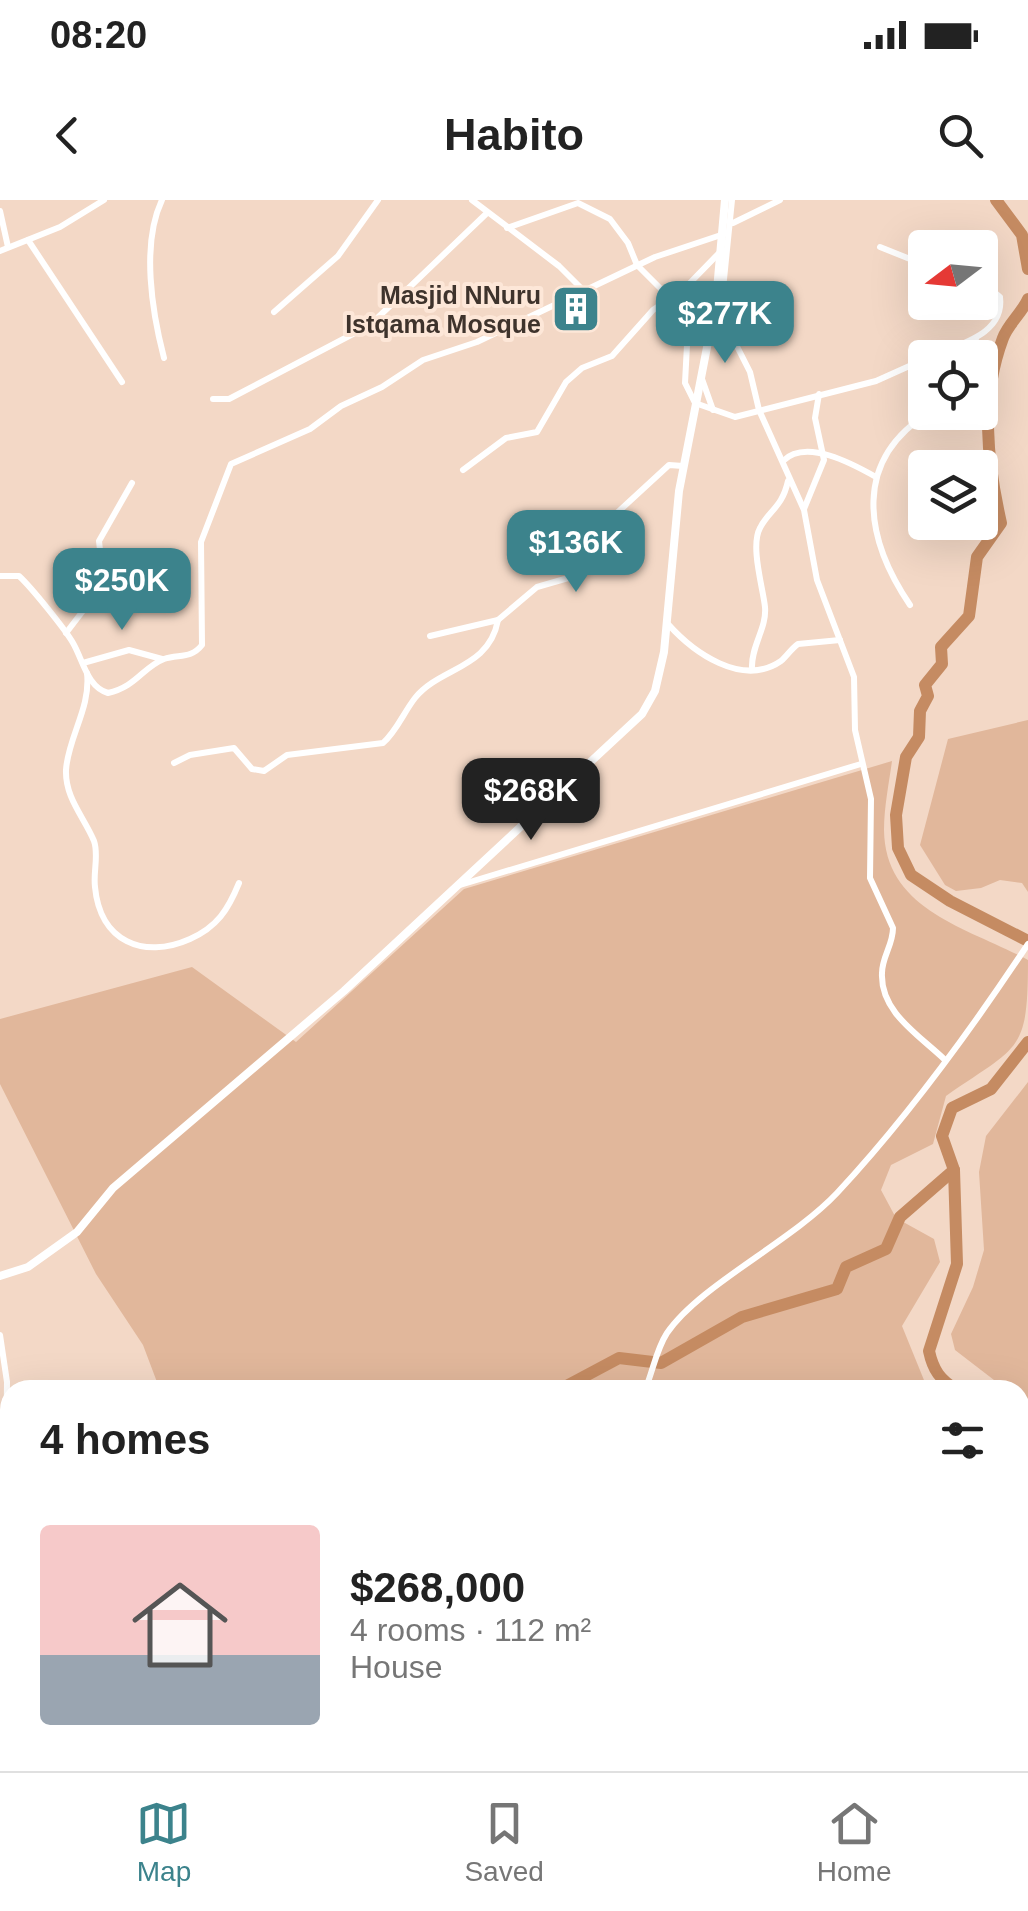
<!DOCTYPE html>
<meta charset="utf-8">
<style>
:root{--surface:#fff;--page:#f6f6f6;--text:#222;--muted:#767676;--line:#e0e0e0;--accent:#3c838c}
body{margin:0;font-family:Arial,sans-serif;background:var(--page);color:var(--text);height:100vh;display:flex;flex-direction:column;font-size:38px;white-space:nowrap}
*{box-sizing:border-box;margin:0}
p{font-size:32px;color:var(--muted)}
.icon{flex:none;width:55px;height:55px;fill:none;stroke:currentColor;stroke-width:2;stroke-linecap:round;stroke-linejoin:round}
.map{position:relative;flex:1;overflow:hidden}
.sheet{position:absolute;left:0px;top:1180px;width:1030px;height:392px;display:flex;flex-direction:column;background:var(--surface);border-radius:30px 30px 0 0;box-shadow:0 10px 40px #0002}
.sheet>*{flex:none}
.needle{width:65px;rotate:254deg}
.controls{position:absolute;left:908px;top:30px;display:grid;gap:20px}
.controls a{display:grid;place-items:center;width:90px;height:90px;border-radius:10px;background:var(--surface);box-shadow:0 10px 40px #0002;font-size:50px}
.price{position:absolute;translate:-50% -85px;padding:0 22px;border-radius:20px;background:var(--accent);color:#fff;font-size:32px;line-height:65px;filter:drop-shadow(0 2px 5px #0008)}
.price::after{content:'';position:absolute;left:50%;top:60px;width:30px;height:22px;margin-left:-15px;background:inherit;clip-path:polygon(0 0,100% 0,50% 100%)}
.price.active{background:#222;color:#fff}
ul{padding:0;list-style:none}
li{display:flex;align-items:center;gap:30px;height:250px;padding:0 40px}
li+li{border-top:2px solid var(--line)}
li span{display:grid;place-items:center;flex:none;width:280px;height:200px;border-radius:10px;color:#555}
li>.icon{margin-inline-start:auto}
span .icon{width:120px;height:120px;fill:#fffc;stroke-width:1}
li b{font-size:42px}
h2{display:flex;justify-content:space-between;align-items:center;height:120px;padding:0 40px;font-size:42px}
.status{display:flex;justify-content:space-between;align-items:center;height:70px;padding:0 50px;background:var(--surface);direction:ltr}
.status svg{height:28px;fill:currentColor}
header{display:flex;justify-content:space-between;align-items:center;height:130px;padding:0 40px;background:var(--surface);font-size:45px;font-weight:700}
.tabs{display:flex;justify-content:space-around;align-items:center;height:140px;border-top:2px solid var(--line);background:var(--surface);font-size:28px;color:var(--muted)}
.tabs a{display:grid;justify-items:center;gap:5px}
.tabs .active{color:var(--accent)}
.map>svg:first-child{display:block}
</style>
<div class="status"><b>08:20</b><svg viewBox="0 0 49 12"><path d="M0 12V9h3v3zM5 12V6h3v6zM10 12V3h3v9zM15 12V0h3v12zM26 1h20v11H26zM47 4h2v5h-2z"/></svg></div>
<header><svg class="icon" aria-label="back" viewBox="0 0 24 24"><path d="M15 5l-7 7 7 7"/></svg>Habito<svg class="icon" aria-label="search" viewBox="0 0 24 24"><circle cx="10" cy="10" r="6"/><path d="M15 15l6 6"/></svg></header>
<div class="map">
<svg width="1028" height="1571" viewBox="0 0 1028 1571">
<rect width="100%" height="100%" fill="#f3d8c6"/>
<!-- green -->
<g fill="#e1b79b">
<polygon points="1028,520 1028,692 1022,683 1000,680 981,688 956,691 945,685 920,645 948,539"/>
<path d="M 892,561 C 889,583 884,607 884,630 C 885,711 969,728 1028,760 C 1028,854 1019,845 946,896 L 933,944 L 891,965 L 881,990 L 896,1018 L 934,1039 L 940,1062 L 902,1126 L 928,1190 L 160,1190 L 143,1145 L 96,1074 L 0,884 L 0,819 L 192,767 L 296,842 L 464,689 Z"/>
<polygon points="1028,882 1028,1218 1020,1205 1020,1190 1007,1190 955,1150 951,1134 973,1087 984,1050 979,972 986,936"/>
<polygon points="1020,1271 1027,1278 1028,1291 1028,1521 1020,1477"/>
<polygon points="714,1563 786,1563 781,1571 720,1571"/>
</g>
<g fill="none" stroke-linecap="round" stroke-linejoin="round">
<!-- river -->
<g stroke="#c58b62" stroke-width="12">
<polyline points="996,0 1022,35 1028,69"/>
<path d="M 1028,99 C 1022,113 1008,124 1003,138 C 980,199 987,261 1001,323 L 977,357 L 969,416 L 941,447 L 942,464 L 925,485 L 928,496 L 920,511 L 919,537 L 906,557 L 896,615 L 898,648 L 911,675 L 950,701 L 1028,741"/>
<polyline points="559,1190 619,1158 661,1163 742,1117 837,1089 846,1067 886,1049 900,1017 954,970"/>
<path d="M 957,1190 C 940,1180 933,1170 929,1151 L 957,1064 L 954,970 L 942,936 L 952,908 L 991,889 L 1028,842"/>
<polyline points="1020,1239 1028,1259"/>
</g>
<!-- minor -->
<g stroke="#fff" stroke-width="6">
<path d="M 162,0 C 141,44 152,112 164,158"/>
<polyline points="472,0 559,66 585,92"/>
<polyline points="0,11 8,47"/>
<polyline points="733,23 780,0"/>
<polyline points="507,28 578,3 610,19 628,43 637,65 670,98 687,145 685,183 695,203 735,217 876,181 925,159"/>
<polyline points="28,40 122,182"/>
<polyline points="880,47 925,65"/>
<polyline points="0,51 60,27 104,0"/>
<polyline points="274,112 338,56 378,0"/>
<path d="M 720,113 L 750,172 L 759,210 L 804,310 L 817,380 L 854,477 L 855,530 L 871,599 L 870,678 L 893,728 C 893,745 882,757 882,773 C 880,812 919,835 944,859"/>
<polyline points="711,143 722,99 732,0"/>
<path d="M 928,158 C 955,145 1005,136 1000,97 L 980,80"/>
<polyline points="973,158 976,138"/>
<polyline points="702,179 713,210"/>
<polyline points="213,199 229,199 370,125 487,13"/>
<path d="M 783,261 C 806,238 853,264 876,277"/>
<polyline points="463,270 506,238 537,232 566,182 582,168 612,156 653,110 685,88 722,50"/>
<polyline points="804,309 824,260 815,218 819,194"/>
<path d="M 0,376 L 19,376 C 31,387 65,429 73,443 C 83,460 87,487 108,493 C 136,487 143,467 164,459 C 179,454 191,459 202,445 L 201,342 L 231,264 L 310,229 L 341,206 L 382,187 L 423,160 L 477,142 L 655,57 L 724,34"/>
<path d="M 910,405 C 864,337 852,260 930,212"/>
<path d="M 668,424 C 693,452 742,488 781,461 C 787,456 791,449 798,444 L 840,440"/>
<polyline points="66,433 89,403 102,368 99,341 132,283"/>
<polyline points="430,436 498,420 537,387 582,374 606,323 669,265 683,266"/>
<polyline points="83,463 129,450 162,459"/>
<path d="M 752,468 C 751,446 767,428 765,407 C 763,388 750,346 760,328 C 769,310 782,308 788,281"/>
<path d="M 87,473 C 91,508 68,537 66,570 C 65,598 84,617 94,641 C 99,655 93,672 95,687 C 100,741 143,760 190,739 C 217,727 228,710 239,683"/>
<path d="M 174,563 L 190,555 L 234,548 L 252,569 L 264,571 L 287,555 L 383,543 C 396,532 404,512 415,498 C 440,467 489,469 498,420"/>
<polyline points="460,685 861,564"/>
<polyline points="0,1135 7,1182 6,1264 0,1275"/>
<path d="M 645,1190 C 653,1171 656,1150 667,1133 C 700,1085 791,1042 837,993 C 907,918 971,830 1028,744"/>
<polyline points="0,1333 10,1332"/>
<polyline points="0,1460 10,1456"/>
<polyline points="248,1562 252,1571"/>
<polyline points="575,1562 577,1571"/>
<polyline points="0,1571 35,1562"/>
</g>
<!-- tertiary -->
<polyline stroke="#fff" stroke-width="8" points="0,1076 28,1067 77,1032 113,988 344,791 642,514 655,491 664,452 679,291 716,101 725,0"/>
</g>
<!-- icons -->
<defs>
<g id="building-square" transform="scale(2.5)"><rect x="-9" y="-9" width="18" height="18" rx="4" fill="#3c838c" stroke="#fde7d8"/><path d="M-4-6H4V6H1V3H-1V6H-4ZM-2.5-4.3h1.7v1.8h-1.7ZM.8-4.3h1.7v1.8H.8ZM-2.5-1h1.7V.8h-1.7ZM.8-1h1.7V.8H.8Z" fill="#fff"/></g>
</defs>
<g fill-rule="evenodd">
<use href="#building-square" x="576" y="109"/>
</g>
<g text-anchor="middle" stroke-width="8" stroke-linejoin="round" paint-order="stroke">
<!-- poi labels -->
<g font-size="25" font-weight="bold" fill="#3e332c" stroke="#fde7d8" text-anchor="end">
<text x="541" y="104">Masjid NNuru<tspan x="541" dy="29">Istqama Mosque</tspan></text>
</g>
</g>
</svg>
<div class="controls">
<a><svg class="needle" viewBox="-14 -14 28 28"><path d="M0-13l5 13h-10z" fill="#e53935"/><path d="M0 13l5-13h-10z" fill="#767676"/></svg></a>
<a><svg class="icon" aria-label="locate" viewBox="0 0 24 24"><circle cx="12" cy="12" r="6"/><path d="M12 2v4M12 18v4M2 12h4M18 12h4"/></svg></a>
<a><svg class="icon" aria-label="layers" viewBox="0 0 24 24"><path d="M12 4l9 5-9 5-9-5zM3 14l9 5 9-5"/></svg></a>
</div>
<b class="price" style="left:725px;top:166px">$277K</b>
<b class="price" style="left:576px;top:395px">$136K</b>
<b class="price" style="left:122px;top:433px">$250K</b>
<b class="price active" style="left:531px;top:643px">$268K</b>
<section class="sheet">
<h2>4 homes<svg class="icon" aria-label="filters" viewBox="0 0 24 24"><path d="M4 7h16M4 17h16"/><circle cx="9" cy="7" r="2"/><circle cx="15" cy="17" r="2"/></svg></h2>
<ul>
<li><span style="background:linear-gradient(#f6c9c9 65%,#9aa5b1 0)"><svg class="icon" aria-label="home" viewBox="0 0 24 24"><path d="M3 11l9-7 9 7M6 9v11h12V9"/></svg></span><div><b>$268,000</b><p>4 rooms · 112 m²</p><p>House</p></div></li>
</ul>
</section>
</div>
<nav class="tabs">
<a class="active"><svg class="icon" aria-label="map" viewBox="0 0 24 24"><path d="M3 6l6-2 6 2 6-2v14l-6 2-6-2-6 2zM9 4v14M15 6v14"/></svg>Map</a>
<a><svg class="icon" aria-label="saved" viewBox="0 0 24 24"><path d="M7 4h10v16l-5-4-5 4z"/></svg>Saved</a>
<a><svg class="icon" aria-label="home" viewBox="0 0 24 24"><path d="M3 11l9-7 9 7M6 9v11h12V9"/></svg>Home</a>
</nav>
